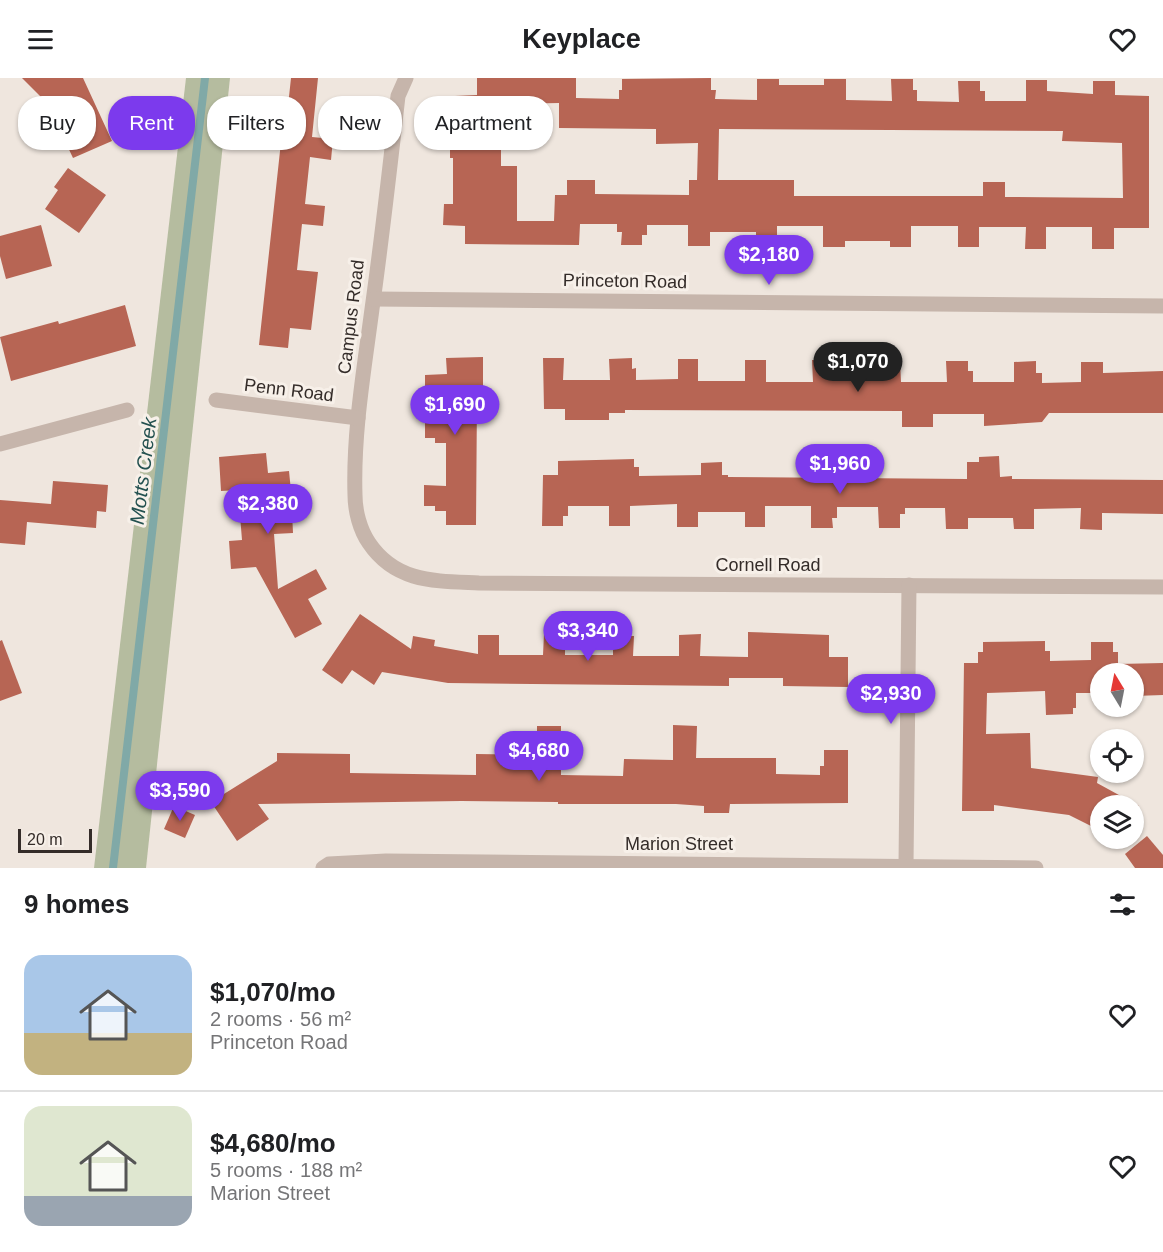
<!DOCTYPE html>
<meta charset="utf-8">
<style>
:root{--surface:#fff;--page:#f2f2f2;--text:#202124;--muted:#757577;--line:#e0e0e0;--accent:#7c3aed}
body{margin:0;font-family:Helvetica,sans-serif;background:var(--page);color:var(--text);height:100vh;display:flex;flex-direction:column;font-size:22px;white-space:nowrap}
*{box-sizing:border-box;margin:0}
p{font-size:20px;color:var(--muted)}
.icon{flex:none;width:33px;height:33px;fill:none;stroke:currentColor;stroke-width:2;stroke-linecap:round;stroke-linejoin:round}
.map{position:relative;height:790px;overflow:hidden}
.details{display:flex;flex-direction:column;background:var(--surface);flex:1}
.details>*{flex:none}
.top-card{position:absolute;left:18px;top:18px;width:600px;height:54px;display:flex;gap:12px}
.needle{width:39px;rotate:350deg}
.fabs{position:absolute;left:1090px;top:585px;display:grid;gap:12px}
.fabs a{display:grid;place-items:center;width:54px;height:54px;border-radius:50%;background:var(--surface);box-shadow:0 2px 4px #0004;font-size:30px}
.scale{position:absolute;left:18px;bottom:15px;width:74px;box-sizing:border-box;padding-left:6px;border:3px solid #342c29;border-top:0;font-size:16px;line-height:21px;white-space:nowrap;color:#342c29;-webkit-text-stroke:4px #f7f0e9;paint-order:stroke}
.price{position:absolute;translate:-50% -51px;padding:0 14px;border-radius:21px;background:var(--accent);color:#fff;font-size:20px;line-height:39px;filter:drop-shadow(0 2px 3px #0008)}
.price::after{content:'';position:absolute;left:50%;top:36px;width:18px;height:14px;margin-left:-9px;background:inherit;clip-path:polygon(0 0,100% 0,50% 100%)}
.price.selected{background:#222;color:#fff}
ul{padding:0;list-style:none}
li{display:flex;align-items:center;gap:18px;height:150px;padding:0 24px}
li+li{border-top:2px solid var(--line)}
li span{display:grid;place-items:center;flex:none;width:168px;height:120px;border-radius:18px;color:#555}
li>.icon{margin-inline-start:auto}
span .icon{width:72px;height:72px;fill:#fffc;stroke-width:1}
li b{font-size:26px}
h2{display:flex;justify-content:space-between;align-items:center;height:72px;padding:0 24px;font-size:26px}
.tag{padding:0 21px;border-radius:24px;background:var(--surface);box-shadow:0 2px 4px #0004;font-size:21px;line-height:54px}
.tag.selected{background:var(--accent);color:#fff}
header{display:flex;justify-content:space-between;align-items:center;height:78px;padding:0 24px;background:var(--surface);font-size:27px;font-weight:700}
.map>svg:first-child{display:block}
</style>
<header><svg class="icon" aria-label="menu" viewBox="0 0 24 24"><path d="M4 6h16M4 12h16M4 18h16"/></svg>Keyplace<svg class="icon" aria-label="heart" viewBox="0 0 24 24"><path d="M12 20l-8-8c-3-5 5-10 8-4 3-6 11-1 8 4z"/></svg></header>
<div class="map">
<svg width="1163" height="790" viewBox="0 0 1163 790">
<rect width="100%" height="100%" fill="#efe6de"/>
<!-- green -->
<polygon fill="#b5bc9f" points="186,0 230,0 146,790 94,790"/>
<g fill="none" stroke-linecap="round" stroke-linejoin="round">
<!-- stream -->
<polyline stroke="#80a9a7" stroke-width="8" points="113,790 205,0"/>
</g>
<!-- building -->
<g fill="#b76554" fill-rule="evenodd">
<polygon points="22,0 83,0 112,63 73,80 47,25"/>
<polygon points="291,0 318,0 312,59 333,61 331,82 310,79 305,126 325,128 323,148 302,146 297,192 318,194 311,252 290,250 288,270 259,267 285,27 288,28"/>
<path d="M 477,0 L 576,0 L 576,20 L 619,21 L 619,12 L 622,12 L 622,1 L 711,0 L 711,12 L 716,12 L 715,21 L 757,22 L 757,1 L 779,1 L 779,7 L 824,7 L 824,1 L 846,1 L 846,22 L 892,23 L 891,1 L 913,1 L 913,12 L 917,12 L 917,23 L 959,24 L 958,3 L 980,3 L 980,13 L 985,13 L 985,23 L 1026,23 L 1026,2 L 1047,2 L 1047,13 L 1093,16 L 1093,3 L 1115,3 L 1115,17 L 1149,18 L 1149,150 L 1114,150 L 1114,171 L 1092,171 L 1092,149 L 1046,149 L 1046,171 L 1025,171 L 1026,149 L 979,149 L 979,169 L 958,169 L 958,148 L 911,148 L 911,169 L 890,169 L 890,163 L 845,163 L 845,169 L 823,169 L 823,148 L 777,148 L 777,168 L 756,168 L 756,154 L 710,154 L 710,168 L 688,168 L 688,147 L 647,147 L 647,157 L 642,157 L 642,167 L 621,167 L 622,154 L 617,154 L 617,146 L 580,146 L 579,167 L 465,166 L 465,148 L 443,147 L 444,126 L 453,126 L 453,80 L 450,80 L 450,59 L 455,59 L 455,18 L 477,17 ZM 559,25 L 559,50 L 656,51 L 656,66 L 698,65 L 697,102 L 689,102 L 689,117 L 595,116 L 595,102 L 567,102 L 567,117 L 555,117 L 554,143 L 517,143 L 517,88 L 501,88 L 501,38 L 506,38 L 509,26 ZM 719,51 L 1063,53 L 1062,63 L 1122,65 L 1123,120 L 1005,119 L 1005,104 L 983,104 L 983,118 L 794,118 L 794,102 L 718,102 Z"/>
<polygon points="68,90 106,117 79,155 45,131 58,112 54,109"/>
<polygon points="41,147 52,188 6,201 0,178 0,158"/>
<polygon points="125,227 136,268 11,303 0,259 58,243 59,246"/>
<polygon points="483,279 483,319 477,319 476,447 446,447 446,433 435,433 435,428 424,428 424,407 446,408 446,365 435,365 435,360 425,360 425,297 447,296 446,280"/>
<polygon points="543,280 564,280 563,302 610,302 609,281 632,280 632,291 636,290 636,302 678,301 678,281 698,281 698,303 745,303 745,282 766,282 766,304 813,304 812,282 833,282 833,293 838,293 838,303 876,303 877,283 900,283 901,304 947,304 946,283 968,283 968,293 973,293 973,304 1014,304 1014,284 1036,283 1036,295 1042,295 1042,305 1081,304 1081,284 1103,284 1103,295 1163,293 1163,335 1049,335 1042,344 984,348 984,336 933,336 933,349 902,349 902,333 625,332 625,335 609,335 609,342 565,342 565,331 544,331"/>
<polygon points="266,375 268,395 289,393 291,413 293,455 274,456 278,511 316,491 327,511 308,521 322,546 295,560 256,489 231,491 229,463 242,462 238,412 221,413 219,379"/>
<polygon points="999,378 1000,399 1012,398 1012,401 1163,402 1163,436 1102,435 1102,452 1080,451 1081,430 1034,431 1034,451 1014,451 1013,440 968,440 968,451 946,451 945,430 905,430 905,436 900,436 900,450 879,450 878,429 837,429 837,440 832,440 833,450 811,450 811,428 765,428 765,449 745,449 745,434 698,434 698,449 677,449 677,426 630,428 630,448 609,448 609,428 568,428 568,438 563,438 563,448 542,448 543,397 558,397 558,383 634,381 634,389 639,389 639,398 701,397 701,385 722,384 722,397 728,397 728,399 967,401 967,384 979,384 979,379"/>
<polygon points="53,403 108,407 106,434 97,433 96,450 27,444 25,467 0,465 0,422 51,426"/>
<polygon points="360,536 411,571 413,558 435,562 434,568 478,576 478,557 499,557 499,577 543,577 544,556 565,556 565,577 613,577 613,558 634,558 633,578 679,578 679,557 701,556 700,578 748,579 748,554 829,557 829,579 848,579 848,609 783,608 783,600 729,600 729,608 448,605 382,594 374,607 352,592 342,606 322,592"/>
<polygon points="2,562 22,615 0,623 0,563"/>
<polygon points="1045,563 1045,573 1050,573 1050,583 1091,582 1091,564 1113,564 1113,574 1118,574 1118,586 1163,585 1163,617 1134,618 1134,596 1101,596 1101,615 1076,615 1076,630 1073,630 1073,636 1046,637 1045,613 987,615 986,656 1030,655 1031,690 1098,699 1097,705 1139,728 1101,728 1101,753 1069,737 994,727 994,733 962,733 964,585 978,585 978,574 983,574 983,564"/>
<polygon points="673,647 697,648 696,680 776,680 776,696 820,697 820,688 824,688 824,672 848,672 848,725 730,726 729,735 704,735 704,728 676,726 558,726 558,724 461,723 258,726 269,741 237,763 211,724 277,683 277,675 350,676 350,695 476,697 476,676 537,677 537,648 561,648 561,697 623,698 624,681 673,682"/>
<polygon points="174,728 195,737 185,760 164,751"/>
<polygon points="1147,758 1163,777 1163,790 1135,790 1125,776"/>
</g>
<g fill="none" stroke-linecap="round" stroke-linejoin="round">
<!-- minor -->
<g stroke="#c6b5ab" stroke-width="15">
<path d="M 406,0 L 398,18 C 390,89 382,160 372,231 C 364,292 353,355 355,417 C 355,433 360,452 369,465 C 396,505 436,503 479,505 L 1163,509"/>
<polyline points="374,221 1163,228"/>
<polyline points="216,322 358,340"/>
<polyline points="0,366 127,332"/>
<polyline points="906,787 909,507"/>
<polyline points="323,790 329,786 386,783 1036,790"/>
</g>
</g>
<g text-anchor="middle" stroke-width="6" stroke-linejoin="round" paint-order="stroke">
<!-- street labels -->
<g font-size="18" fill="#342c29" stroke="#f7f0e9">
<text transform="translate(625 203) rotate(1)" y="6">Princeton Road</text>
<text transform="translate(351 239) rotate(-83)" y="6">Campus Road</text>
<text transform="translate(289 312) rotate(7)" y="6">Penn Road</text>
<text x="768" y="493">Cornell Road</text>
<text x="679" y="772">Marion Street</text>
</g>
<!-- water labels -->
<g font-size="20" font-style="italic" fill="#245150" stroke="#f7f0e9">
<text transform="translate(143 393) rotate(-83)" y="7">Motts Creek</text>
</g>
</g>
</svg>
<div class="fabs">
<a><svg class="needle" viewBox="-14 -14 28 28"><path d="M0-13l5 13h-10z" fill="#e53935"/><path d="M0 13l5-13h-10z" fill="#757577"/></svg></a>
<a><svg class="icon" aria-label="locate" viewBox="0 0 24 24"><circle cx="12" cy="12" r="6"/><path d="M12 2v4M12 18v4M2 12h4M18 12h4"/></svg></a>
<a><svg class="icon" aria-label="layers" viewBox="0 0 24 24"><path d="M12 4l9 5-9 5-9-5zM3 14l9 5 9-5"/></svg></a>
</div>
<div class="scale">20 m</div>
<b class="price" style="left:769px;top:208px">$2,180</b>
<b class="price selected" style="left:858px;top:315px">$1,070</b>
<b class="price" style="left:455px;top:358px">$1,690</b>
<b class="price" style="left:840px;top:417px">$1,960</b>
<b class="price" style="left:268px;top:457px">$2,380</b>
<b class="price" style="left:588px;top:584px">$3,340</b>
<b class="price" style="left:891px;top:647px">$2,930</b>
<b class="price" style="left:539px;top:704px">$4,680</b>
<b class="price" style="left:180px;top:744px">$3,590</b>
<div class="top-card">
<a class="tag">Buy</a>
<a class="tag selected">Rent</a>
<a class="tag">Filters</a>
<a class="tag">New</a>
<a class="tag">Apartment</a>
</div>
</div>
<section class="details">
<h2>9 homes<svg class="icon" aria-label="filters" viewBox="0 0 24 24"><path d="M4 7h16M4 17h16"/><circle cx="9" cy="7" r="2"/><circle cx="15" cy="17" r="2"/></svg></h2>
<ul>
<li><span style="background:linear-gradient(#a9c7e8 65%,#c2b280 0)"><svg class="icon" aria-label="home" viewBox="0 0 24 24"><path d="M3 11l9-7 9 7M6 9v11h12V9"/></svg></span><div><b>$1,070/mo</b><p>2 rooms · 56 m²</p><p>Princeton Road</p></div><svg class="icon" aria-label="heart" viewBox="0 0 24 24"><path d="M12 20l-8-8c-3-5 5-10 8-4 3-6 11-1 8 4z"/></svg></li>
<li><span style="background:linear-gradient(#dfe7d0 75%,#9aa5b1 0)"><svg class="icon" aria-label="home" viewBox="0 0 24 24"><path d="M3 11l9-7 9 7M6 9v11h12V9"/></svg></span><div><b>$4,680/mo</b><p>5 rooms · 188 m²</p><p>Marion Street</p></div><svg class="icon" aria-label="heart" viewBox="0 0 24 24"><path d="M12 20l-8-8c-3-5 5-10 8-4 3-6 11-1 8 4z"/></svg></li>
</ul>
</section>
